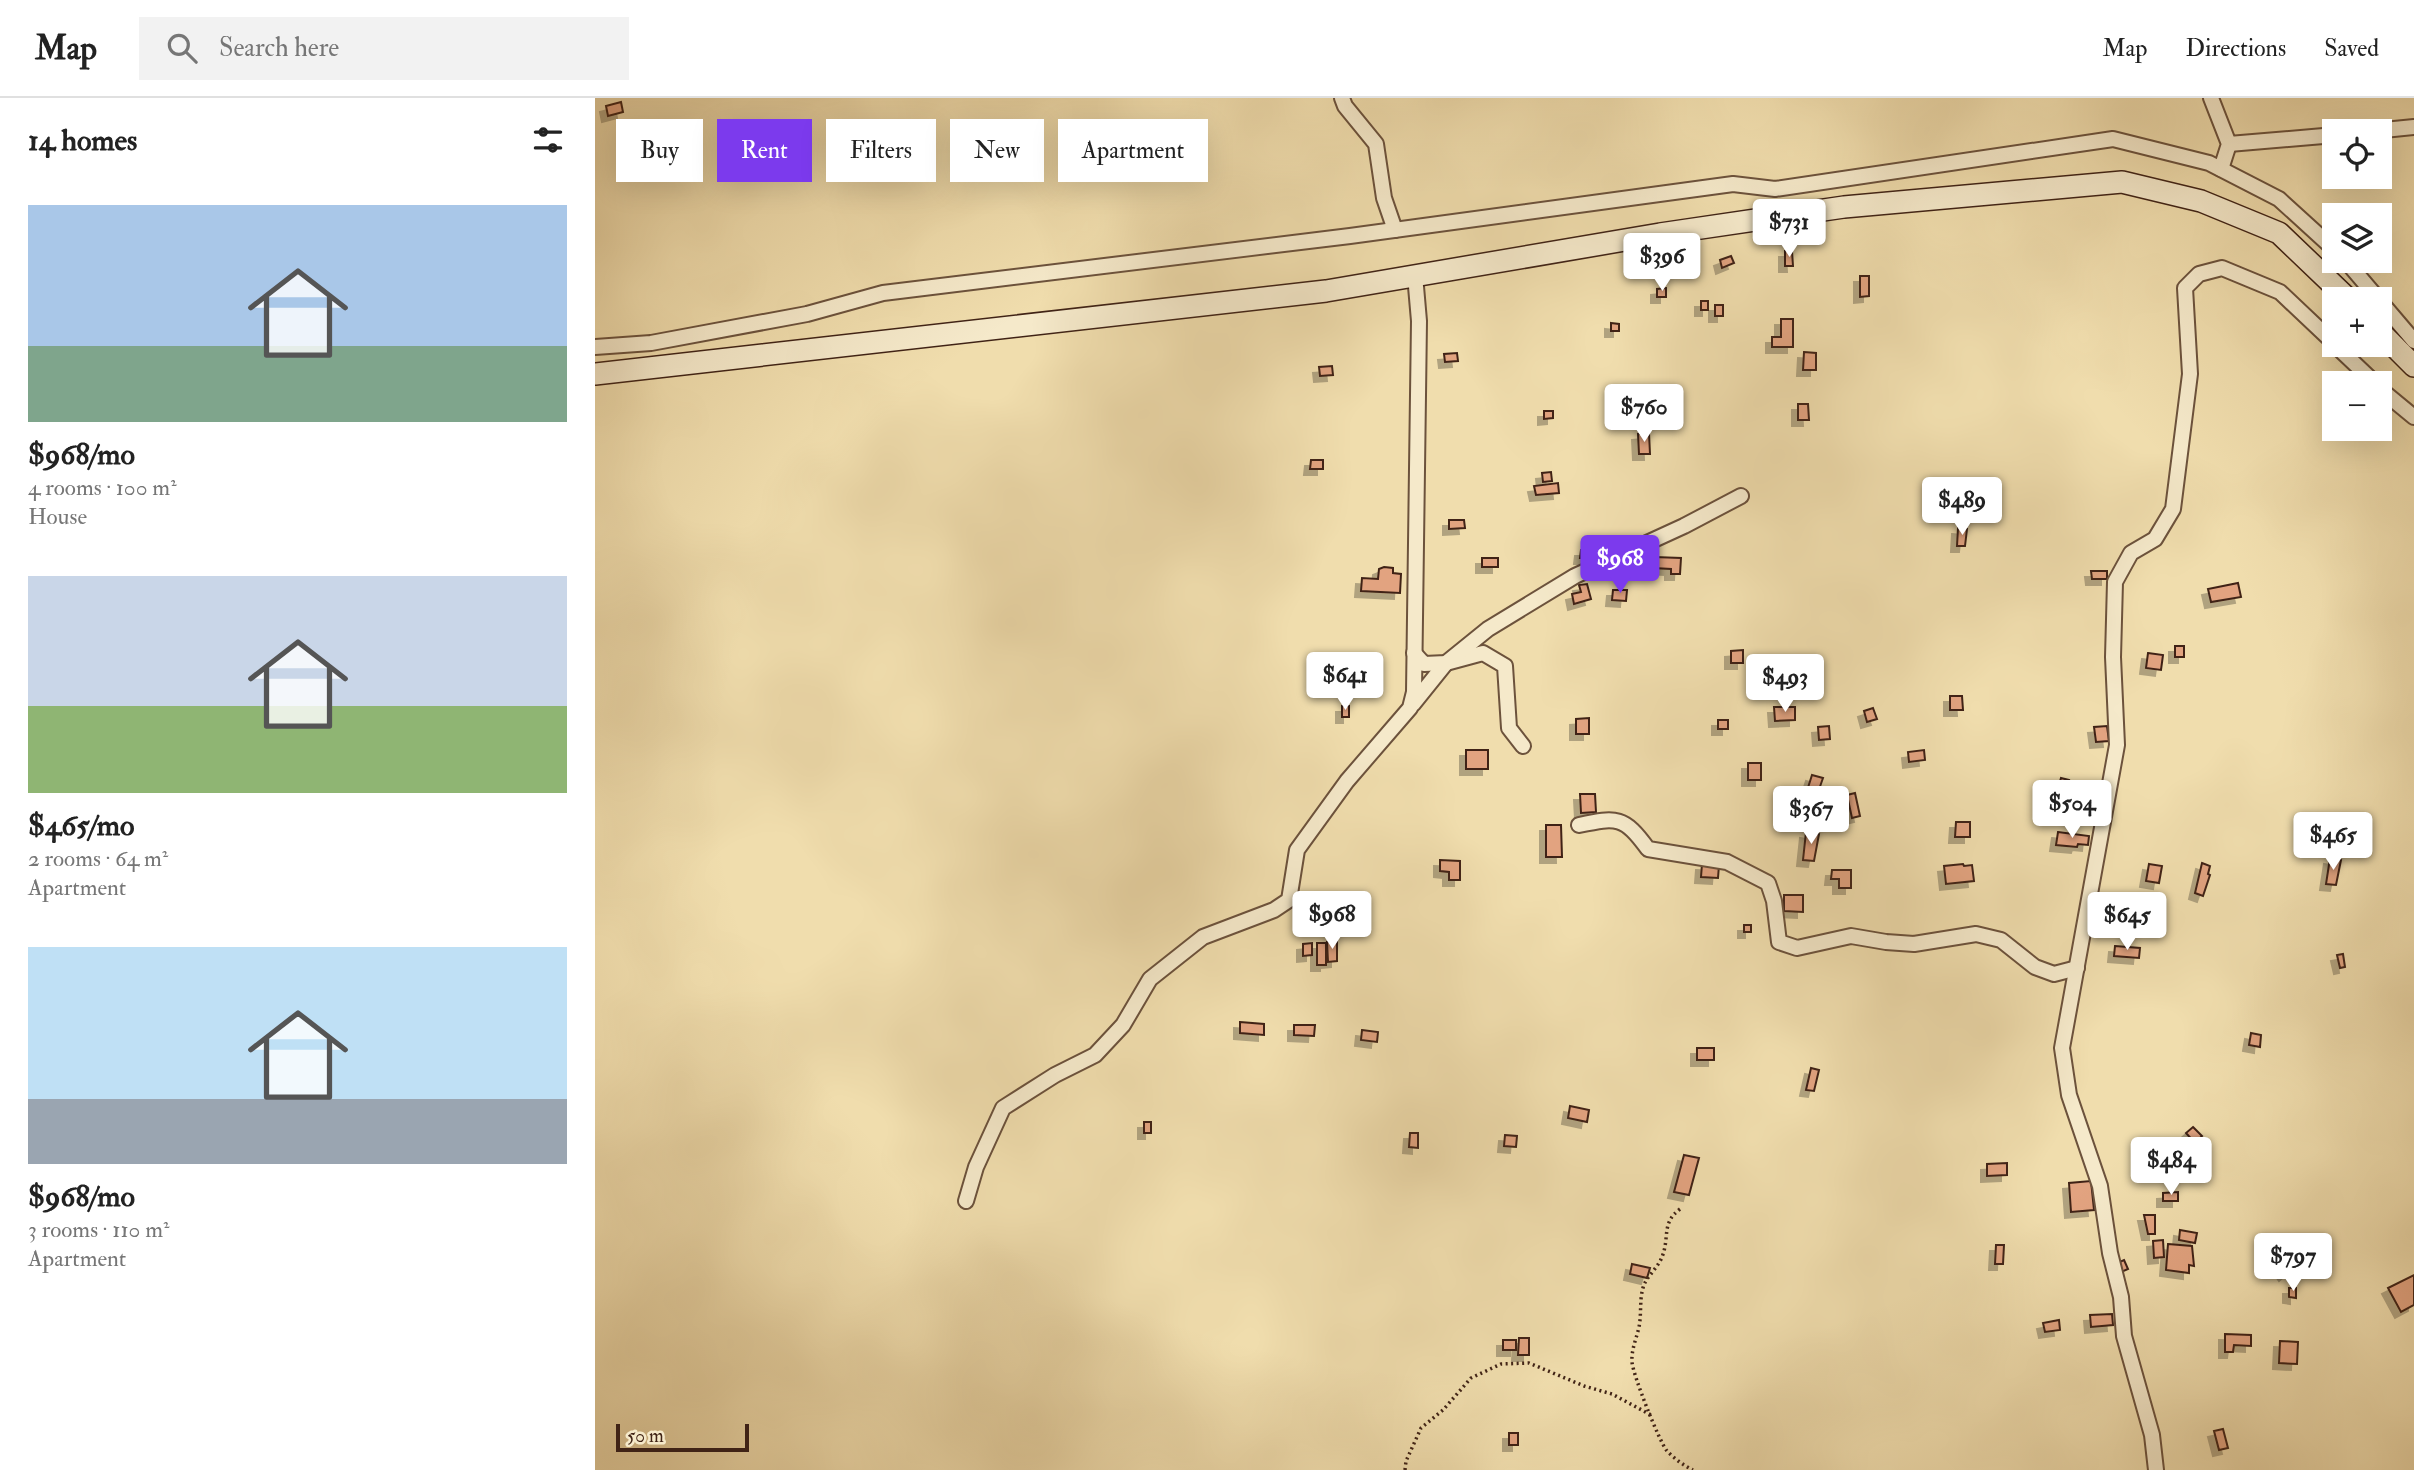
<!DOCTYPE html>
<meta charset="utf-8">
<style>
:root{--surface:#fff;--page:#f2f2f2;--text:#222;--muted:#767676;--line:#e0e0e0;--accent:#7c3aed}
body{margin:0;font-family:"IM FELL Double Pica",serif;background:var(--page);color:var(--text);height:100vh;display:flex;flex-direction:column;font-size:26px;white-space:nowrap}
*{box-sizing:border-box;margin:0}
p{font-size:23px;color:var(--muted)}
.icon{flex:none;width:38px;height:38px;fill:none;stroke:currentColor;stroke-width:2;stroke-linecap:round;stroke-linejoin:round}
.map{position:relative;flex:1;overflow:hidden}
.details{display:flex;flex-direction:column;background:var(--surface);width:595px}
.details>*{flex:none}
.hud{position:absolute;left:21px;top:21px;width:665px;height:63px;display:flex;gap:14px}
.buttons{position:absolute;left:1727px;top:21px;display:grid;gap:14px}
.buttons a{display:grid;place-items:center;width:70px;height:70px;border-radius:0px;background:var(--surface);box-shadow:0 7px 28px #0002;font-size:35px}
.scale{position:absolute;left:21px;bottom:18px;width:133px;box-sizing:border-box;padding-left:7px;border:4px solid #402316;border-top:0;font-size:19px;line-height:24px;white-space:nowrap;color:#402316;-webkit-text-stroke:5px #f5e9ca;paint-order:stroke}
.price{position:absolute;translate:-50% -60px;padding:0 16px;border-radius:7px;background:#fff;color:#222;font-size:23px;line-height:46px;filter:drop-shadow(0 2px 4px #0008)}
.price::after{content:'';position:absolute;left:50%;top:42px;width:21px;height:16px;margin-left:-10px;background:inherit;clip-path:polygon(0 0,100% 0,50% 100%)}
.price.active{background:var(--accent);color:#fff}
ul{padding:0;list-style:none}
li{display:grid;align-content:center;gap:14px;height:371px;padding:0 28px}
li span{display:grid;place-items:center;height:217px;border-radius:0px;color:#555}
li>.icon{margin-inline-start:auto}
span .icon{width:126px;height:126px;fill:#fffc;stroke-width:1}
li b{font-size:30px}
h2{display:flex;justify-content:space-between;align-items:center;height:84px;padding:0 28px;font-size:30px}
.tag{padding:0 24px;border-radius:0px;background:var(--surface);box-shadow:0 7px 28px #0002;font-size:24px;line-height:63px}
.tag.active{background:var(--accent);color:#fff}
header{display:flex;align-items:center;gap:42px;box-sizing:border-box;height:98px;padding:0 35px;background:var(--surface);border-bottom:2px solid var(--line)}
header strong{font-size:33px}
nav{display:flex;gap:38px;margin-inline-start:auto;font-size:24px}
.search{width:490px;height:63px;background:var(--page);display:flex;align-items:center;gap:18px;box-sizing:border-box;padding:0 24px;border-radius:0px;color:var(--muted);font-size:26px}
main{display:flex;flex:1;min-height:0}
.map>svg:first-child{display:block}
</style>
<header>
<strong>Map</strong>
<div class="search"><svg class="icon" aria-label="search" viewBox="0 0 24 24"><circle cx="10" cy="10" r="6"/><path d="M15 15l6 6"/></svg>Search here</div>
<nav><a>Map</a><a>Directions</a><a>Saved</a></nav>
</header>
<main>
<section class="details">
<h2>14 homes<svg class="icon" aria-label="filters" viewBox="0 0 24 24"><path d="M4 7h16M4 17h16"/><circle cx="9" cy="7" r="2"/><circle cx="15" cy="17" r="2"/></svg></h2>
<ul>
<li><span style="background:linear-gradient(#a9c7e8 65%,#7fa58c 0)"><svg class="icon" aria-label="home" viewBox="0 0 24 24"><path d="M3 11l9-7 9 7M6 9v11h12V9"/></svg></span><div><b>$968/mo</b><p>4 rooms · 100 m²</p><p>House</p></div></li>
<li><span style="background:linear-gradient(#c9d6e8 60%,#8fb573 0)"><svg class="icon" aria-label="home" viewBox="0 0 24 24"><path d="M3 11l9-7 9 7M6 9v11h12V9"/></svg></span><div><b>$465/mo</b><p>2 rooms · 64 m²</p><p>Apartment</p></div></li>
<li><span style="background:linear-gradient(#bfe0f5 70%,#9aa5b1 0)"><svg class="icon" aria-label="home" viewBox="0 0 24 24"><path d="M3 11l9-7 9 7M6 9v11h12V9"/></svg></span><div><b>$968/mo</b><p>3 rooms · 110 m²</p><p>Apartment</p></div></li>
</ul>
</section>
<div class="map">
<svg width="1819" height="1372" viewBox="0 0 1819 1372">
<defs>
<filter id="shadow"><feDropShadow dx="-6" dy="6" stdDeviation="0" flood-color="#0004"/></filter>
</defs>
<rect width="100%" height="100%" fill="#f0ddad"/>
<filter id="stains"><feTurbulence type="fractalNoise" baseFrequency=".00286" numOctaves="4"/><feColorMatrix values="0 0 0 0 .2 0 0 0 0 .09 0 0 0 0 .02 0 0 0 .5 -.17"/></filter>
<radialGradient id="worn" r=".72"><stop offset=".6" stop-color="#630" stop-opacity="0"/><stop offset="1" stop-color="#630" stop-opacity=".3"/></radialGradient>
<!-- building -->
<g fill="#e2a380" stroke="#402316" stroke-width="2" filter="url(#shadow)">
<polygon points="26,4 28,14 13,18 11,8"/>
<polygon points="1190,153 1197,153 1198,168 1190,168"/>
<polygon points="1136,158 1139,165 1127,170 1125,162"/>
<polygon points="1265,178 1274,178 1274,198 1265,199"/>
<polygon points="1071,190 1071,199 1062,199 1062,191"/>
<rect x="1106" y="203" width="7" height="9"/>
<rect x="1120" y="207" width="8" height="11"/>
<polygon points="1186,221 1198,221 1198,249 1177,249 1177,239 1186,239"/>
<polygon points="1016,225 1024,226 1024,233 1016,233"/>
<polygon points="1209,254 1221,255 1221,272 1208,272"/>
<polygon points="862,255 863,263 850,264 849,256"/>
<polygon points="737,268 738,277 725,278 724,269"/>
<polygon points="1203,306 1213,306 1214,322 1203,322"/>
<polygon points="949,313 958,313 958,320 949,321"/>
<polygon points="1054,335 1055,356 1044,356 1043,336"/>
<polygon points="716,362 728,362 728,371 715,371"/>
<polygon points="956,374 957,383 948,384 947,375"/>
<polygon points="963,385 964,395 941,397 939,388"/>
<polygon points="854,422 869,422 870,430 854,431"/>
<polygon points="1363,430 1372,431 1370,448 1362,448"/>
<polygon points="994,441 1002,441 1002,460 985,460 986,452 994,452"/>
<polygon points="1059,459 1086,460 1085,476 1076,476 1076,471 1058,470"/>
<rect x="887" y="460" width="16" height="9"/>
<polygon points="789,469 798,470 798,475 806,476 805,495 766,493 767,480 783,481 784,471"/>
<polygon points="1496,473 1512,473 1512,481 1497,481"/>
<polygon points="1643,485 1646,499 1616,504 1613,491"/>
<polygon points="992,486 996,501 979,506 977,496 986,494 984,487"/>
<polygon points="1018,492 1032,492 1031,503 1017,502"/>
<rect x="1580" y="548" width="9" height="11"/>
<polygon points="1148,552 1148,565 1136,565 1136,553"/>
<polygon points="1553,555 1568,557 1566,572 1551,570"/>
<polygon points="1355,598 1367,598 1368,612 1355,612"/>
<rect x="747" y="608" width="7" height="11"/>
<polygon points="1179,609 1200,609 1200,622 1180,623"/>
<polygon points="1278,610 1282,621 1272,624 1269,613"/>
<polygon points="994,620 994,636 981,636 981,621"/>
<rect x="1123" y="622" width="10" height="9"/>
<polygon points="1234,628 1235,641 1224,642 1223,629"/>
<polygon points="1512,628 1514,643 1501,644 1499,629"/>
<rect x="871" y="652" width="22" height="19"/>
<polygon points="1329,652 1330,662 1314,664 1313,654"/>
<rect x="1153" y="665" width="13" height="17"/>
<polygon points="1217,677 1228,680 1221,700 1211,696"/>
<polygon points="1466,680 1474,682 1469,699 1461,697"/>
<polygon points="1260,695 1265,718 1257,720 1252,697"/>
<polygon points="985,696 1000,696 1001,714 986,715"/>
<polygon points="1361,724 1375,724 1375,739 1360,739"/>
<polygon points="951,727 966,727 967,759 951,759"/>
<polygon points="1211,734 1224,736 1219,763 1208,762"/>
<polygon points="1463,734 1494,738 1493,747 1483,746 1482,749 1461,747"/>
<polygon points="1735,760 1746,762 1741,787 1731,786"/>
<polygon points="845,762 865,763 865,782 854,782 854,774 845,773"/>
<polygon points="1607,765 1615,768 1613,776 1615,777 1608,798 1600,795"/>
<polygon points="1107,766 1124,767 1123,780 1106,779"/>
<polygon points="1368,766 1369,768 1377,767 1379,783 1351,786 1349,768"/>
<polygon points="1554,766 1567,768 1564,785 1551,783"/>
<polygon points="1237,772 1256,772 1256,790 1244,790 1244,781 1236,781"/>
<polygon points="1189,797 1208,797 1208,814 1189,813"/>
<rect x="1149" y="827" width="7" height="7"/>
<polygon points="742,843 742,863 733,864 732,844"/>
<polygon points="717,845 717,857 708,858 708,846"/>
<rect x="722" y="845" width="9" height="22"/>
<polygon points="1520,848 1545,850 1544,860 1519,858"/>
<polygon points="1748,856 1750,869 1745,870 1742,857"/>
<polygon points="645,924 669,926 669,937 645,935"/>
<polygon points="699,927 720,927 719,938 699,937"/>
<polygon points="767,932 783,934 782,944 766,942"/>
<polygon points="1656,935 1666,937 1665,949 1654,947"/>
<rect x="1102" y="950" width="17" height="12"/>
<polygon points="1216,970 1224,972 1219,993 1211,992"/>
<polygon points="975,1008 994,1012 992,1024 973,1020"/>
<rect x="549" y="1024" width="7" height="11"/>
<polygon points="1598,1029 1607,1038 1600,1045 1591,1035"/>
<polygon points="815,1035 823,1035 823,1050 814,1049"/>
<polygon points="910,1037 922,1038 921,1049 909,1048"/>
<polygon points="1089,1057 1104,1060 1094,1097 1079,1094"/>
<polygon points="1412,1065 1412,1077 1392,1078 1392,1066"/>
<polygon points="1496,1083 1499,1112 1476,1114 1474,1085"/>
<polygon points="1583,1094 1583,1103 1568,1103 1568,1095"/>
<polygon points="1549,1117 1560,1117 1560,1136 1553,1136"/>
<polygon points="1585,1132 1602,1135 1600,1145 1584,1142"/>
<polygon points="1568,1142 1569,1159 1559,1160 1558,1143"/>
<polygon points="1573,1146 1597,1148 1599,1168 1594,1167 1594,1175 1571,1172"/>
<polygon points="1401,1147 1409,1147 1408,1166 1400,1166"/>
<polygon points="1529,1162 1533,1171 1524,1175 1520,1166"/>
<polygon points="1692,1164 1698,1170 1690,1177 1685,1170"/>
<polygon points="1037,1166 1055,1170 1052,1180 1035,1176"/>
<polygon points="1819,1177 1819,1207 1806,1214 1793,1190"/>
<polygon points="1694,1190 1701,1190 1701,1200 1694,1199"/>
<polygon points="1517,1216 1518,1227 1496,1229 1495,1217"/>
<polygon points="1464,1222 1465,1232 1450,1234 1448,1225"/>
<polygon points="1630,1236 1656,1237 1656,1248 1639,1247 1638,1254 1630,1254"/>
<polygon points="924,1240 934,1240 934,1257 923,1257"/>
<rect x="908" y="1242" width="13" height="10"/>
<polygon points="1685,1243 1703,1244 1702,1266 1684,1265"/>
<polygon points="1628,1331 1633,1350 1624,1352 1619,1333"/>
<rect x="914" y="1335" width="9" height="12"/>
</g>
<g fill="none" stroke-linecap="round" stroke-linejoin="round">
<!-- street casing -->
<g stroke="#6c523c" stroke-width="18">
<g id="street">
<polyline points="747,0 750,8 781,46 789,100 800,132"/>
<polyline points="1616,0 1634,46 1626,71"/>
<polyline points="1779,33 1819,29"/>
<polyline points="1634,46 1740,37"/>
<polyline points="1751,163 1819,243"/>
<polyline points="1740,247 1780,285"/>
<polyline points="0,249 56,245 212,216 288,195 755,138 1138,86 1180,91 1518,41 1614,65 1684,101 1740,152"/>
<polyline points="1785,291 1819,319"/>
<polyline points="819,555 829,566 851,565 888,555 910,568 914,630 928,648"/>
<polyline points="818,606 851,565 893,531 980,478 1089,428 1146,398"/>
<path d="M 984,727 C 1022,719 1029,718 1053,751 L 1132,764 L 1173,785 L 1179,803 L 1184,844 L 1202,850 L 1256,838 L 1291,844 L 1319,846 L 1381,836 L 1406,842 L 1440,869 L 1459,876 L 1482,870"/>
<polyline points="371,1103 381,1069 408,1010 460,977 500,957 528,927 555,881 608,839 679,812 694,802 702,752 752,683 815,610 819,594 824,223 820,177"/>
<polyline points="1561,1372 1557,1337 1529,1238 1526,1199 1515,1155 1505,1088 1474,997 1467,950 1522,647 1518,559 1520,484 1536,455 1560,441 1578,411 1595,276 1590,190 1604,176 1627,170 1685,194 1740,246"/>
</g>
</g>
<!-- secondary casing -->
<g stroke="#402316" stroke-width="24">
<g id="secondary">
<polyline points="1785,234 1819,268"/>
<polyline points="0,276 731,193 1065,136 1249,109 1527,84 1606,103 1684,135 1753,201"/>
</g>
</g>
<!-- path -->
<g stroke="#402316" stroke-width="3.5" stroke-dasharray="2 3.5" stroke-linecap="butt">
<path d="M 1085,1111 C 1066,1125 1075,1139 1067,1159 C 1063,1170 1050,1180 1048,1190 C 1045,1200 1046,1211 1045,1222 C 1044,1236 1036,1249 1037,1264 C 1038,1277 1064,1343 1072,1353 C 1079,1360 1089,1368 1098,1372"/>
<polyline points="810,1372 811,1363 826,1330 848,1312 876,1280 906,1266 934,1265 989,1288 1017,1296 1056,1317"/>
</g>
<!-- street -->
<use href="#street" stroke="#f5e9ca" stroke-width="14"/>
<!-- secondary -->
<use href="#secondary" stroke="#f5e9ca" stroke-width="21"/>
</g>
<rect width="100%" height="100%" filter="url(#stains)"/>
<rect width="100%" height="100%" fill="url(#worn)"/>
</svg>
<div class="buttons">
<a><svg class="icon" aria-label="locate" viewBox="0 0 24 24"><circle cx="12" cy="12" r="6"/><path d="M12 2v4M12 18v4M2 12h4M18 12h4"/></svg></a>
<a><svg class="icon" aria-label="layers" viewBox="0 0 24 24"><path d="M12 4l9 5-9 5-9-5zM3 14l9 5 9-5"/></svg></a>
<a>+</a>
<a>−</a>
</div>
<div class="scale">50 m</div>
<b class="price" style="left:1194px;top:161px">$731</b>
<b class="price" style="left:1067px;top:195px">$396</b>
<b class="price" style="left:1049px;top:346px">$760</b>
<b class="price" style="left:1367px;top:439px">$489</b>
<b class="price active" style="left:1025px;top:497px">$968</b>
<b class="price" style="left:750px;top:614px">$641</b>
<b class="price" style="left:1190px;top:616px">$493</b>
<b class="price" style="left:1477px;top:742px">$504</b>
<b class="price" style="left:1216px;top:748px">$367</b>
<b class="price" style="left:1738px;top:774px">$465</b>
<b class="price" style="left:737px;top:853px">$968</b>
<b class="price" style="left:1532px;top:854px">$645</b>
<b class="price" style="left:1576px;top:1099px">$484</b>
<b class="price" style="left:1698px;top:1195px">$797</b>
<div class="hud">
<a class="tag">Buy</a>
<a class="tag active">Rent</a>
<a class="tag">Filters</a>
<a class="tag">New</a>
<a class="tag">Apartment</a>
</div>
</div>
</main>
